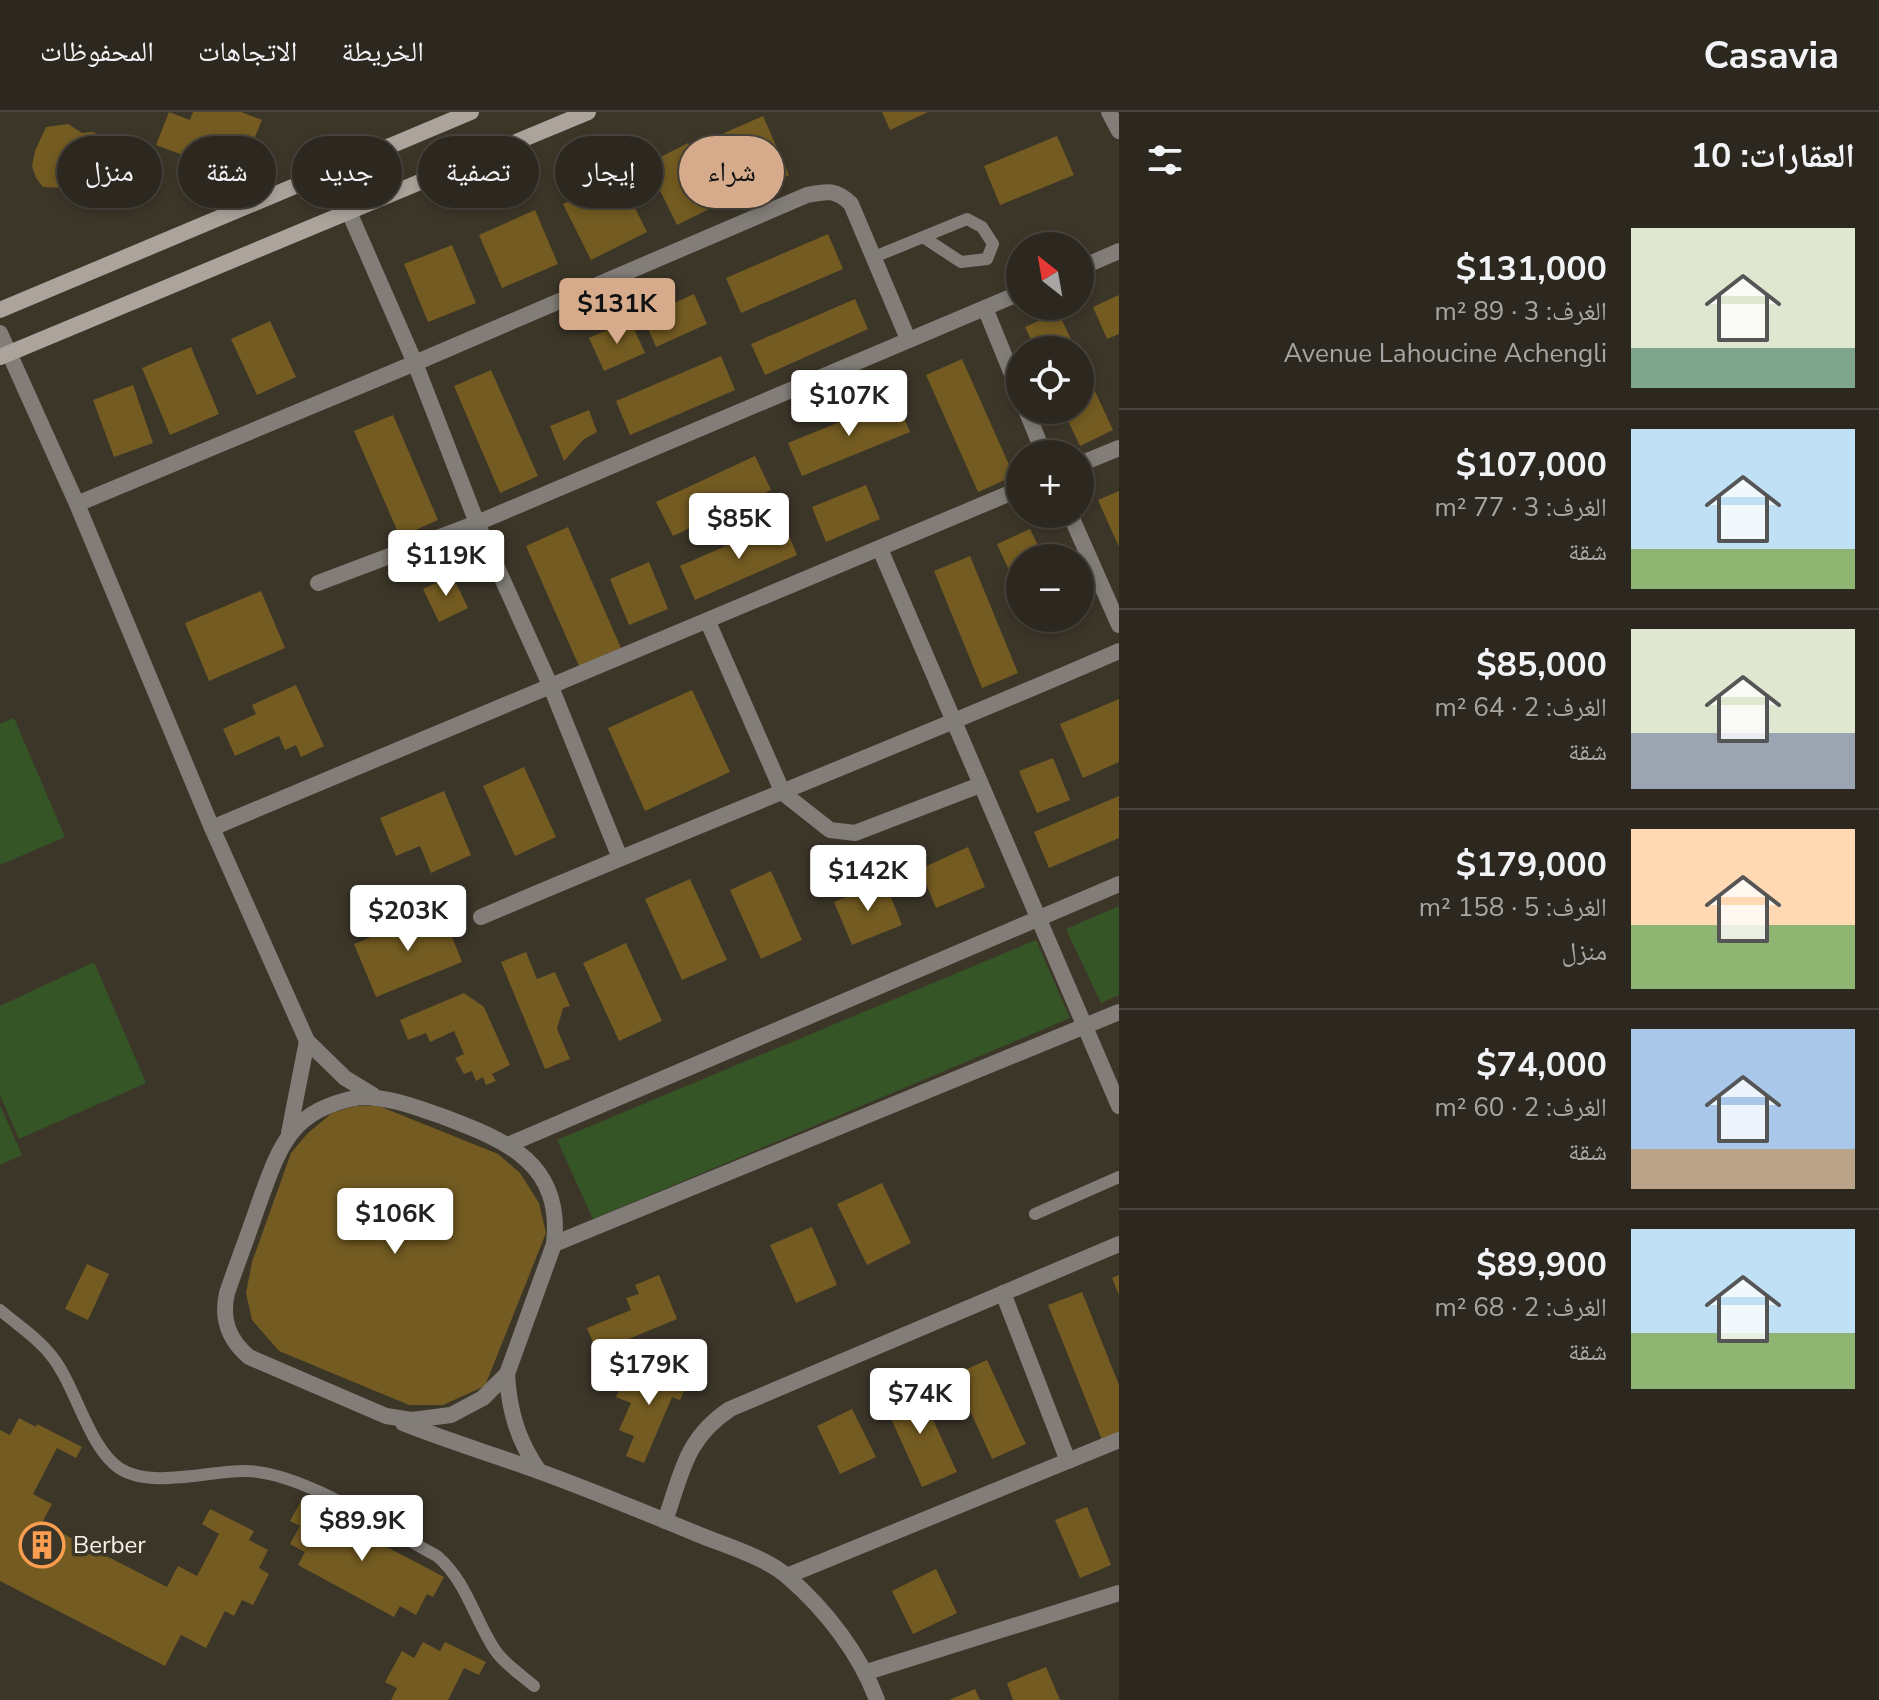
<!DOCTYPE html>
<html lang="ar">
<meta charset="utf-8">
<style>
:root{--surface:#2d281f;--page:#353028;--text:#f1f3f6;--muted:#a7a6a4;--line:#48443d;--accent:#d6ab8b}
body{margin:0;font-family:"Nunito Sans","Noto Naskh Arabic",sans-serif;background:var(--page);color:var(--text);direction:rtl;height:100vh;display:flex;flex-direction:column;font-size:30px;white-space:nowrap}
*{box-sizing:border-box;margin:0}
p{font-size:26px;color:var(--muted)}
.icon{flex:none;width:44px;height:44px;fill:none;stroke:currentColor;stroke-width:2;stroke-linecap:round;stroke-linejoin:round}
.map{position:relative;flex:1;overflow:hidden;direction:ltr}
.drawer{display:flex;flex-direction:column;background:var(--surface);width:760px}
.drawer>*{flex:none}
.hud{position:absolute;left:24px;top:24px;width:760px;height:72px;direction:rtl;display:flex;gap:16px}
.needle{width:52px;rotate:329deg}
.controls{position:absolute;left:1006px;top:120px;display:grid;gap:16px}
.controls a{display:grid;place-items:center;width:88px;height:88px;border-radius:50%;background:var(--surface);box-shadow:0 4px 12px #0003,0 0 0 2px var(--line);font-size:40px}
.price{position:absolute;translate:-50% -68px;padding:0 18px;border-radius:8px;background:#fff;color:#222;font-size:26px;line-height:52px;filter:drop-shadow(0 2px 4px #0008)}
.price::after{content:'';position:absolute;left:50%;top:48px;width:24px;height:18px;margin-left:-12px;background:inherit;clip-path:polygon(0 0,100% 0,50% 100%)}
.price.on{background:var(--accent);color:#111}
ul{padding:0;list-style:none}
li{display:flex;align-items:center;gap:24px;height:200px;padding:0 24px}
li+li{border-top:2px solid var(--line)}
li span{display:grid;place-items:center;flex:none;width:224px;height:160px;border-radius:0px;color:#555}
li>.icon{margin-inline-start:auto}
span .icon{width:96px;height:96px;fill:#fffc;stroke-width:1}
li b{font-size:34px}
h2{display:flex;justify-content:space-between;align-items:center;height:96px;padding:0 24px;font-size:34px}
.pill{padding:0 28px;border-radius:36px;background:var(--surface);box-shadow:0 4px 12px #0003,0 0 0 2px var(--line);font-size:28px;line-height:72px}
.pill.on{background:var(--accent);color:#111}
header{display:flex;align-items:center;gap:48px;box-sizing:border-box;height:112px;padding:0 40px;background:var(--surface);border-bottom:2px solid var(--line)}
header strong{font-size:38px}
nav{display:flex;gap:44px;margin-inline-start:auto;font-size:28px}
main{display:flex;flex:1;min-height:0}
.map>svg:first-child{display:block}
</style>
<header>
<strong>Casavia</strong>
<nav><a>الخريطة</a><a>الاتجاهات</a><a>المحفوظات</a></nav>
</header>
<main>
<section class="drawer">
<h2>العقارات: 10<svg class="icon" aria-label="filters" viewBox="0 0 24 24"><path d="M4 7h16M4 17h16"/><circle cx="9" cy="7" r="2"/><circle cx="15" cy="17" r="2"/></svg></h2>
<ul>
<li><span style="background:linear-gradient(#dfe7d0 75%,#7fa58c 0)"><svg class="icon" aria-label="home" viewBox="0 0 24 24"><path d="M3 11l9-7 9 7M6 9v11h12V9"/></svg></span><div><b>$131,000</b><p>الغرف: 3 · 89 m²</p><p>Avenue Lahoucine Achengli</p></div></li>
<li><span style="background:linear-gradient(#bfe0f5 75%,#8fb573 0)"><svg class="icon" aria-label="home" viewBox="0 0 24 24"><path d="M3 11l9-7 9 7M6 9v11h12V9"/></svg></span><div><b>$107,000</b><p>الغرف: 3 · 77 m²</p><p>شقة</p></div></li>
<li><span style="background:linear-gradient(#dfe7d0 65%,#9aa5b1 0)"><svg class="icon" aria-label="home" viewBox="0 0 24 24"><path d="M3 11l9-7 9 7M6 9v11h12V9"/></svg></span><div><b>$85,000</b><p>الغرف: 2 · 64 m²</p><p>شقة</p></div></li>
<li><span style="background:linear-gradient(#ffd9b3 60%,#8fb573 0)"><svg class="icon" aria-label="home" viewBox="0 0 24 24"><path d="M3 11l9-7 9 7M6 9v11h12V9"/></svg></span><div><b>$179,000</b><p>الغرف: 5 · 158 m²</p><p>منزل</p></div></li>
<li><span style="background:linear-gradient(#a9c7e8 75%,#b9a48a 0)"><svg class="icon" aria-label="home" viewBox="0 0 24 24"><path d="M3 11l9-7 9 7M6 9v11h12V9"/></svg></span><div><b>$74,000</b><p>الغرف: 2 · 60 m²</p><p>شقة</p></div></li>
<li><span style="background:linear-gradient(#bfe0f5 65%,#8fb573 0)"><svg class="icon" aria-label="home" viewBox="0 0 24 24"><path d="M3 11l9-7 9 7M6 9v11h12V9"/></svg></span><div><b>$89,900</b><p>الغرف: 2 · 68 m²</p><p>شقة</p></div></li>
</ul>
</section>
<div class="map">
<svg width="1119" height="1588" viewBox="0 0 1119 1588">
<rect width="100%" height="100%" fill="#3c3629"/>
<!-- green -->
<g fill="#365527">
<polygon points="14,606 65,725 0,753 0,612"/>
<polygon points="1119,794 1119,883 1101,891 1066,817"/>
<polygon points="1036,828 1070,906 593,1107 557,1028"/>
<polygon points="94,850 146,971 19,1027 0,983 0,894"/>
<polygon points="0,993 22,1043 0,1053"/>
</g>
<!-- building -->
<g fill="#735b21">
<polygon points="169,0 190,8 193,0 241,0 262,8 244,52 222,44 218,56 156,33"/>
<polygon points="882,0 928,0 890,18"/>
<polygon points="763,4 789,63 751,80 724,21"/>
<polygon points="68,12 82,21 93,20 117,33 143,75 111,93 104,90 82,89 70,83 66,76 43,75 36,66 32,54 35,39 46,15"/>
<polygon points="1057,24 1074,63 1000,93 984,54"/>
<polygon points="688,31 719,92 677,113 647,52"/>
<polygon points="619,64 647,120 591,148 563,92"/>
<polygon points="535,98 558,152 502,176 479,123"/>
<polygon points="828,122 843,157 741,201 726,166"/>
<polygon points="452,133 476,191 428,210 404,152"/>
<polygon points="694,182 707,212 656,235 643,205"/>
<polygon points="1119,183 1119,222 1107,227 1093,195"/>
<polygon points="855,187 868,217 765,263 751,232"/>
<polygon points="1058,200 1076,238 1036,238 1025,215"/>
<polygon points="630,208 645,241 604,259 589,226"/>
<polygon points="270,209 296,265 257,283 231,227"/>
<polygon points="191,235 219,302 170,323 142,256"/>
<polygon points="721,244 735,278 630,323 616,289"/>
<polygon points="962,247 1014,364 978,380 926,263"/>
<polygon points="1080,247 1113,318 1080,334 1063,298 1080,298"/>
<polygon points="491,258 538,364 500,381 454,274"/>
<polygon points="133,273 153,331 114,345 93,288"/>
<polygon points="896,287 910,320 802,364 788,331"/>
<polygon points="589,298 597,320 584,327 564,349 550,314"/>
<polygon points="393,303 438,408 400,425 354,319"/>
<polygon points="755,344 771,378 673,424 656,390"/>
<polygon points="866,373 880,407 826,430 812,395"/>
<polygon points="1119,379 1119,435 1098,388"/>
<polygon points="783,409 797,443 695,488 680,454"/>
<polygon points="568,415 621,536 579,554 526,434"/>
<polygon points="1030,417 1044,446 1020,446 1020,482 997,432"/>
<polygon points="970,444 1018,561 982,576 934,459"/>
<polygon points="649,450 668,497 629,513 610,467"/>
<polygon points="452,463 468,496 439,510 423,477"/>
<polygon points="261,479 285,536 209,569 185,511"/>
<polygon points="296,573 324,634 301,645 296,633 285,638 279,624 235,644 223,617 256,602 252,593"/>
<polygon points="692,578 730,660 645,699 608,616"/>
<polygon points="1119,587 1119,650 1083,666 1060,612"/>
<polygon points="1053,646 1070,688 1037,701 1019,659"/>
<polygon points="524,655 556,725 515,744 483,674"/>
<polygon points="444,679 471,743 431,761 420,734 396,744 380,706"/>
<polygon points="1119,684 1119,726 1049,756 1034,720"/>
<polygon points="968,735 985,775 936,796 920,757"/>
<polygon points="771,759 802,828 761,847 730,778"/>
<polygon points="690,767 727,848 682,868 645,787"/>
<polygon points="885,770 902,813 852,833 834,790"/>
<polygon points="441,797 462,850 376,885 354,832"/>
<polygon points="626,831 662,909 619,929 583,851"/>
<polygon points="526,840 537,867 555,860 570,894 563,896 557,917 570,947 545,957 501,850"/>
<polygon points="464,881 484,895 510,953 492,962 496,969 486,973 483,965 476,969 472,959 464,962 455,946 464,942 454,919 430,930 426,921 408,928 400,908"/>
<polygon points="356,994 379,994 498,1042 520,1061 539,1091 546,1121 485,1274 443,1293 409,1293 279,1239 252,1208 246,1181 252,1150 291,1041 307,1022 332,1001"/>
<polygon points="882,1071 911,1131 867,1153 837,1092"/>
<polygon points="812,1115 837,1173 796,1191 770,1133"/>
<polygon points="87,1152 109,1162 88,1208 65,1197"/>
<polygon points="659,1163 677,1207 597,1240 587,1216 631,1198 626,1186 639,1182 635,1173"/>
<polygon points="1119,1163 1119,1183 1112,1166"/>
<polygon points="1082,1180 1119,1273 1119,1321 1102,1328 1048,1193"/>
<polygon points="987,1248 1026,1332 992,1347 954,1263"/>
<polygon points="657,1252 690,1266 680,1288 672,1285 644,1351 626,1344 634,1324 619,1318 631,1291 616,1285 625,1264 647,1274"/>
<polygon points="917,1273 957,1360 922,1375 883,1289"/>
<polygon points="852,1297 876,1345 840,1362 817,1314"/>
<polygon points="19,1306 36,1315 37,1312 82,1335 76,1346 57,1336 33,1382 52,1392 42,1411 167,1475 178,1454 197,1464 219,1422 202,1412 210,1397 254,1419 249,1428 268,1438 259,1456 269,1462 253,1493 242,1488 234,1504 225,1499 206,1536 181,1523 165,1554 0,1469 0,1318 10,1323"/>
<polygon points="301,1389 363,1423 370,1411 391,1422 385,1434 444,1465 433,1485 427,1482 416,1503 400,1494 394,1505 298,1453 305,1440 290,1432 300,1414 290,1409"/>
<polygon points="1087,1395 1111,1453 1080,1466 1055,1408"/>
<polygon points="936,1457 957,1501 913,1522 892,1479"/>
<polygon points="423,1530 440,1539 445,1530 486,1550 479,1563 464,1556 448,1588 391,1588 397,1576 385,1570 402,1539 414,1546"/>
<polygon points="1046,1555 1060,1588 1013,1588 1007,1571"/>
<polygon points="975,1577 980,1588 949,1588"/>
</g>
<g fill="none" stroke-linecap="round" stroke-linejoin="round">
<!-- lane -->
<g stroke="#827d78" stroke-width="12">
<polyline points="874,145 967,107 982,115 993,132 987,147 961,150 923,125"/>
<polyline points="1035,1102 1119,1065"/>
<path d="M 0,1198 C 16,1212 37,1225 50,1242 C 75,1271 88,1335 119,1356 C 150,1377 208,1359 244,1359 C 300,1358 386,1417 437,1444 C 466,1469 473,1503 493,1535 C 502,1550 520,1562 534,1574"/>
</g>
<!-- street -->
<g stroke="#827d78" stroke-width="16">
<polyline points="1109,0 1119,19"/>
<polyline points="349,100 415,251 477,411 551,575 620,746"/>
<polyline points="1080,156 1119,139"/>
<polyline points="985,196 1020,282"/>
<polyline points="0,221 77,392 212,716 307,929 345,966 373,983"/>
<polyline points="1026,298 1044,342"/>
<polyline points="1080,352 1119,336"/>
<path d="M 77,392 L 415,251 L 807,83 C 827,79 836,77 851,92 L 908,227"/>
<polyline points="1070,402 1119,513"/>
<polyline points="880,437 1119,994"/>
<polyline points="318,471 477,411 1020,181"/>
<polyline points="708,510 783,681 830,718 855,721 980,673"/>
<polyline points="212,716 1020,377"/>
<path d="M 481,805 C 693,714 908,631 1119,539"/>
<path d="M 360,985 C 390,985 415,995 444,1005 C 508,1029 563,1052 554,1132 L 507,1262 L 483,1286 L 451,1303 L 412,1308 L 386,1304 L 249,1245 C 228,1227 221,1207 227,1181 C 237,1152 248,1123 258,1094 C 280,1033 290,998 360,985 Z"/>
<polyline points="289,1021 307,929"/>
<polyline points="510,1032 1119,772"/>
<polyline points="554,1132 1119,900"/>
<polyline points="1003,1181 1068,1349"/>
<path d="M 507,1262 C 509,1299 518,1329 539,1359"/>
<path d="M 403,1311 C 448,1329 495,1343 541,1360 C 593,1379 644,1400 695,1421 C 723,1433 766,1445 788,1465 C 826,1498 860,1542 877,1588"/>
<path d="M 665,1409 C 682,1361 685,1327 730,1297 L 1119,1132"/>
<polyline points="787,1464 1119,1328"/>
<polyline points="867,1560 1119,1481"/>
</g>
<!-- secondary -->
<g stroke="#aca49c" stroke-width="16">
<polyline points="0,198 471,0"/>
<polyline points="0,245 588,0"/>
</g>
</g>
<!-- icons -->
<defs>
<g id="building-ring" transform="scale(2.3)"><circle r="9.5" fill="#3c3629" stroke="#fb9e50" stroke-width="1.5"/><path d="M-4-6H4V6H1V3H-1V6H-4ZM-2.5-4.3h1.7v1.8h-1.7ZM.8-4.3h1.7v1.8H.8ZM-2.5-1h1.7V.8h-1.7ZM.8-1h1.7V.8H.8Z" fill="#fb9e50"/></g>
</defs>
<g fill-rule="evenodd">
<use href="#building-ring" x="42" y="1433"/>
</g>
<g text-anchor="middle" stroke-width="7" stroke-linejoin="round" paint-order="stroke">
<!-- poi labels -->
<g font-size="24" fill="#f6f2ea" stroke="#3c3629" text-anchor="start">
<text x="73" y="1441">Berber</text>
</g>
</g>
</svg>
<div class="controls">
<a><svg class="needle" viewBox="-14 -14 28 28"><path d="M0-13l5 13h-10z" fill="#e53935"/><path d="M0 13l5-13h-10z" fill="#a7a6a4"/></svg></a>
<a><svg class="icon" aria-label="locate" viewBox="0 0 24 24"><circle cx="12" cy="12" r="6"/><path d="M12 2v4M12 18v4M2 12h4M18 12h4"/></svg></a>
<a>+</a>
<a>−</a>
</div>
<b class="price on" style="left:617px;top:234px">$131K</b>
<b class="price" style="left:849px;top:326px">$107K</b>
<b class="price" style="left:739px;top:449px">$85K</b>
<b class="price" style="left:446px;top:486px">$119K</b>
<b class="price" style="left:868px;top:801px">$142K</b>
<b class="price" style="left:408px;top:841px">$203K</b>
<b class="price" style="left:395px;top:1144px">$106K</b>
<b class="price" style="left:649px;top:1295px">$179K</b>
<b class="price" style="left:920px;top:1324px">$74K</b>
<b class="price" style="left:362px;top:1451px">$89.9K</b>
<div class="hud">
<a class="pill on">شراء</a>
<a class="pill">إيجار</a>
<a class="pill">تصفية</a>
<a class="pill">جديد</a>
<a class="pill">شقة</a>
<a class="pill">منزل</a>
</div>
</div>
</main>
